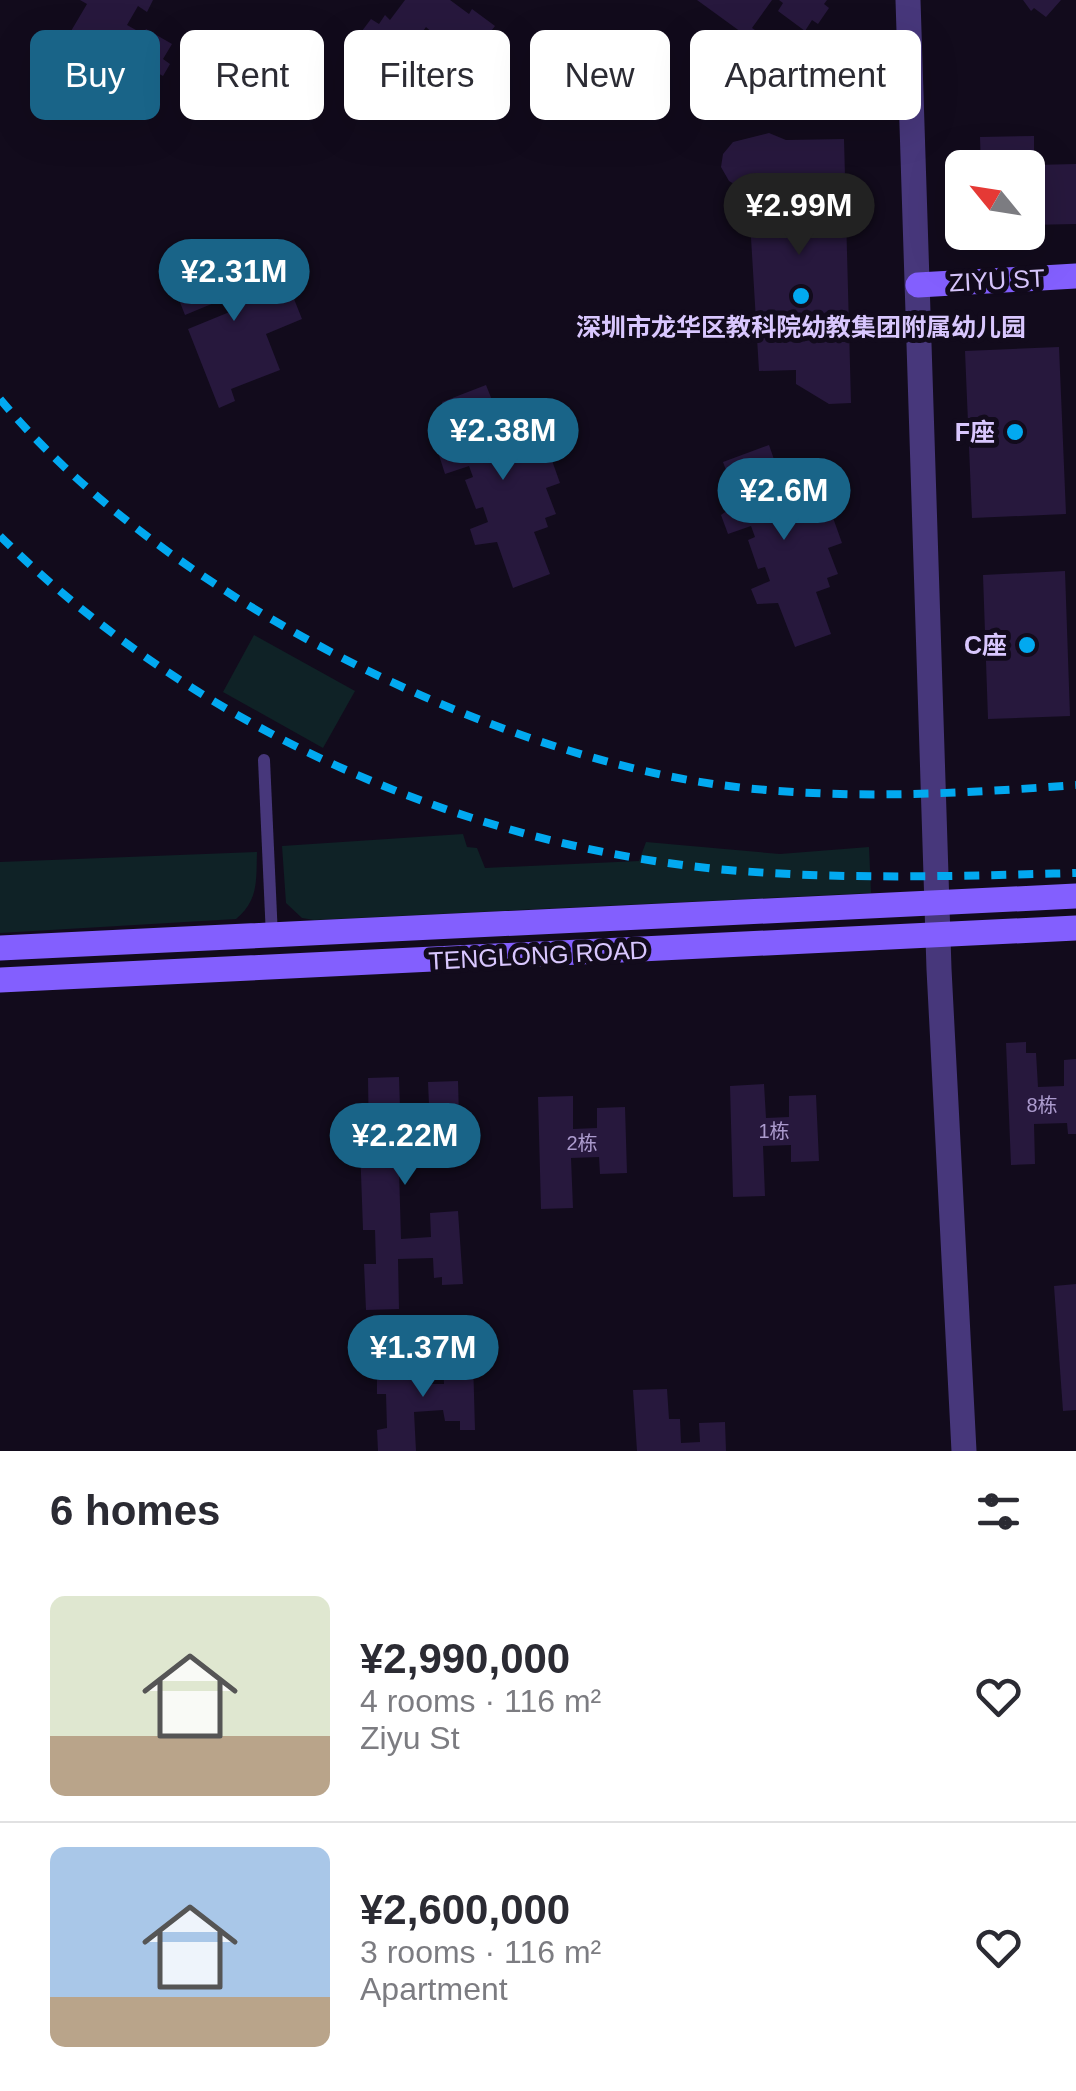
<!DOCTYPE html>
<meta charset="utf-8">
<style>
:root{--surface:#fff;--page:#f7f7f7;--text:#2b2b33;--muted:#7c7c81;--line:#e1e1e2;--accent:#196488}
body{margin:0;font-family:Helvetica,"Noto Sans SC",sans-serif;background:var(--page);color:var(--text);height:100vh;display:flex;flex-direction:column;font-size:38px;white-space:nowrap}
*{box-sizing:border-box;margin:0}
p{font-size:32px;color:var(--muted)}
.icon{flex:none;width:55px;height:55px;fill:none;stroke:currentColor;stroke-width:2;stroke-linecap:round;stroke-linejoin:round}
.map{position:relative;height:1451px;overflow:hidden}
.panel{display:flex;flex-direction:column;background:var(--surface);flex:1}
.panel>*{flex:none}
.top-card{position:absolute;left:30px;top:30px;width:1018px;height:90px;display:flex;gap:20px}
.needle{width:65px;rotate:300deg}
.fabs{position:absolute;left:945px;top:150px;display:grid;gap:20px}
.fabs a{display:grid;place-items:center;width:100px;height:100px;border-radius:15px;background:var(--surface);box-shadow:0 10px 40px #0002;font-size:50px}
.price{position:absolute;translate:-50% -85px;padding:0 22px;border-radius:35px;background:var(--accent);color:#fff;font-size:32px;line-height:65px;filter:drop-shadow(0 2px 5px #0008)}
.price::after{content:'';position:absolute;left:50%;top:60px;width:30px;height:22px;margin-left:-15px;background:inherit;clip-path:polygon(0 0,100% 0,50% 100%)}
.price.active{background:#222;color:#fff}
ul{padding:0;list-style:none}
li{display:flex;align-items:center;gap:30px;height:250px;padding:0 50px}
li+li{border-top:2px solid var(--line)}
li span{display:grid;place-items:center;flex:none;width:280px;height:200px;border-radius:15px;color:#555}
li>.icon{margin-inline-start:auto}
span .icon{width:120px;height:120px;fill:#fffc;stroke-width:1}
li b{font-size:42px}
h2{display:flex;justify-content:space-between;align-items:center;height:120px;padding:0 50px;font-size:42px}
.tag{padding:0 35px;border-radius:15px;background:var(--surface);box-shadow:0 10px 40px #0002;font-size:35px;line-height:90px}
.tag.active{background:var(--accent);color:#fff}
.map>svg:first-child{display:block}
</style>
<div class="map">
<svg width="1076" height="1451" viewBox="0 0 1076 1451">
<rect width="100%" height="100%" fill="#120b1c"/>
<!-- green -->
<g fill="#0f2226">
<polygon points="254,635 355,691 323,748 223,692"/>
<polygon points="463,834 467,847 477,848 485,868 639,861 646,842 780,854 869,847 871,893 314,920 302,918 286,903 282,846"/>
<path d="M 257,852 C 256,880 259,900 236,919 L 0,933 L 0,862 Z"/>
</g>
<!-- building -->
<g fill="#27183d">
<polygon points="80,0 153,0 147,12 138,6 127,25 143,34 146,29 172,44 163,59 170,64 163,76 156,72 147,87 121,72 125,65 117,61 103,84 110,88 99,105 69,88 85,58 77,53 58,86 31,71 51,36 64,43 87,4"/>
<polygon points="405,0 450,0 469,14 472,9 495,26 488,35 495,40 478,62 470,56 465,62 426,27 410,49 402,42 384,66 353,43 371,19 379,24 385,15 390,20"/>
<polygon points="697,0 772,0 752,28 758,32 752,40"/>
<polygon points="779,0 827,0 824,4 829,8 818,24 812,20 805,31 778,11 783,3"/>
<polygon points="1023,0 1061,0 1046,17 1034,8 1031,11"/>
<polygon points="769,133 786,140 844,139 851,403 829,404 796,384 796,370 759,371 750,221 742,220 740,202 772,199 773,190 739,187 729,181 721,167 723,154 733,142"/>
<polygon points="1034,136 1034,165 1076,164 1076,224 1028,225 1028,168 981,168 980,137"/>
<polygon points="231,252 252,303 268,296 265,288 286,279 302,319 266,334 280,370 231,389 235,401 219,408 188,329 232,311 226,298 185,315 170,277"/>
<polygon points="1059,347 1066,514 972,518 965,351"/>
<polygon points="486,385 494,405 484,409 491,428 520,423 528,448 545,441 560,483 546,488 556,514 545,518 548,527 534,532 550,574 513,588 497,542 475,545 470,529 488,522 483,507 476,509 465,480 473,477 469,466 445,474 439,455 456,443 442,402"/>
<polygon points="769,445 776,465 766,469 773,488 801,483 810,508 827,501 842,543 828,548 838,574 827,578 830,587 816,592 831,634 795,647 778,603 757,604 751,589 770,581 765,567 758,569 748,540 755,537 751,526 728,534 721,515 738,503 723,462"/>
<polygon points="1065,571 1070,716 988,719 983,575"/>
<polygon points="1026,1042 1026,1053 1036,1053 1038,1087 1064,1086 1064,1060 1076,1059 1076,1134 1068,1134 1067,1123 1034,1124 1035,1164 1011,1165 1006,1043"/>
<polygon points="399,1077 400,1108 429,1105 428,1082 458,1081 460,1152 446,1152 445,1143 430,1143 430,1132 398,1135 401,1239 431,1237 430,1213 458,1211 463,1284 442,1285 442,1277 434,1278 433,1258 398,1259 399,1309 366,1310 364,1264 376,1264 375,1230 363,1230 360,1145 369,1144 368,1078"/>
<polygon points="764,1084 766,1118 789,1117 789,1096 816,1095 819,1161 791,1162 791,1145 763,1146 765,1196 733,1197 730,1086"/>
<polygon points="573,1096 573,1129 597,1128 597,1108 625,1107 627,1173 600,1174 599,1157 571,1158 573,1208 541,1209 538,1097"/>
<polygon points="1076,1284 1076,1410 1063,1411 1054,1286"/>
<polygon points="473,1359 475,1430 460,1430 460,1421 445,1421 443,1410 414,1412 416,1451 378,1451 377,1430 387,1428 386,1394 377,1394 377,1362 417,1360 418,1384 444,1384 443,1360"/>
<polygon points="667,1389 669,1419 680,1419 681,1443 700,1442 699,1423 725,1422 726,1451 637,1451 633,1390"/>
</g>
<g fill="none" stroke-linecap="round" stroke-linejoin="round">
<!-- lane -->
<polyline stroke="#47377b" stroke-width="12" points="264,760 272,937"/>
<!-- street -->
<polyline stroke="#47377b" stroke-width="25" points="908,0 939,969 964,1451"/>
<!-- secondary -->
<g stroke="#835ffe" stroke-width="25">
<polyline points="918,285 1076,276"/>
<polyline points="0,948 1076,896"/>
<polyline points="0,980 1076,928"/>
</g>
<!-- rail -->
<g stroke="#02a9f0" stroke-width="8" stroke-dasharray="15 12" stroke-linecap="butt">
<path d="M 0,399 C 157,588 472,748 713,784 C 833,801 957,794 1076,785"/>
<path d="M 0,536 C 192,726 460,846 728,870 C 844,880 960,876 1076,873"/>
</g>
</g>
<!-- markers -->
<g fill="#02a9f0" stroke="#120b1c" stroke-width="4">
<circle cx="801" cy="296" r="10"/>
<circle cx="1015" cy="432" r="10"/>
<circle cx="1027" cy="645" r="10"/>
</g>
<g text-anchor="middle" stroke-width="10" stroke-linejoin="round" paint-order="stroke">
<!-- number labels -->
<g font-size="20" fill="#ac9bce">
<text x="1042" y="1112">8栋</text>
<text x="774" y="1138">1栋</text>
<text x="582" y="1150">2栋</text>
</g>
<!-- street labels -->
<g font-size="25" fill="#d9c7fe" stroke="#120b1c">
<text transform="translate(997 280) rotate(-3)" y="9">ZIYU ST</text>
<text transform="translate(538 955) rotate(-3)" y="9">TENGLONG ROAD</text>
</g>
<!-- poi labels -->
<g font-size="25" font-weight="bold" fill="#d9c7fe" stroke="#120b1c" text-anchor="end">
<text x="801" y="336" text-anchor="middle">深圳市龙华区教科院幼教集团附属幼儿园</text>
<text x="995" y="441">F座</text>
<text x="1007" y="654">C座</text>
</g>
</g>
</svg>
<div class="fabs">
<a><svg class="needle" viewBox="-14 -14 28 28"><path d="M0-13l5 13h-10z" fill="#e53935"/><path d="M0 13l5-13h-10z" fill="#7c7c81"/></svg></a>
</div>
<b class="price active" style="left:799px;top:258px">¥2.99M</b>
<b class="price" style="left:234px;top:324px">¥2.31M</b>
<b class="price" style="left:503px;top:483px">¥2.38M</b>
<b class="price" style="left:784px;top:543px">¥2.6M</b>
<b class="price" style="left:405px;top:1188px">¥2.22M</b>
<b class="price" style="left:423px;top:1400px">¥1.37M</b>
<div class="top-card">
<a class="tag active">Buy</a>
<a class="tag">Rent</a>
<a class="tag">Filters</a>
<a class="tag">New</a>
<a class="tag">Apartment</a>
</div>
</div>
<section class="panel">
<h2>6 homes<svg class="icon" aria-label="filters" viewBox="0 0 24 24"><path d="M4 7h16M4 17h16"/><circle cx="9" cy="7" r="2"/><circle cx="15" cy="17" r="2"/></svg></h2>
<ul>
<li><span style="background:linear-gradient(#dfe7d0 70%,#b9a48a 0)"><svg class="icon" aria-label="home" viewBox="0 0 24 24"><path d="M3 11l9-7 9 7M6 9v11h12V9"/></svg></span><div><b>¥2,990,000</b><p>4 rooms · 116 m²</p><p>Ziyu St</p></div><svg class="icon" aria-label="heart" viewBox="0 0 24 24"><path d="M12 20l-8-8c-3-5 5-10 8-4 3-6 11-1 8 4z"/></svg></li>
<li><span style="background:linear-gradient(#a9c7e8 75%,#b9a48a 0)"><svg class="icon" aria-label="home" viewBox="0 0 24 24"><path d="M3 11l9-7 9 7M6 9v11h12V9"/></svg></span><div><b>¥2,600,000</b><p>3 rooms · 116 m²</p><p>Apartment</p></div><svg class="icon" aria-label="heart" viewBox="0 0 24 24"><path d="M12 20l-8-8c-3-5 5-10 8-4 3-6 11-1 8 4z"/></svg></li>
</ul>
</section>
